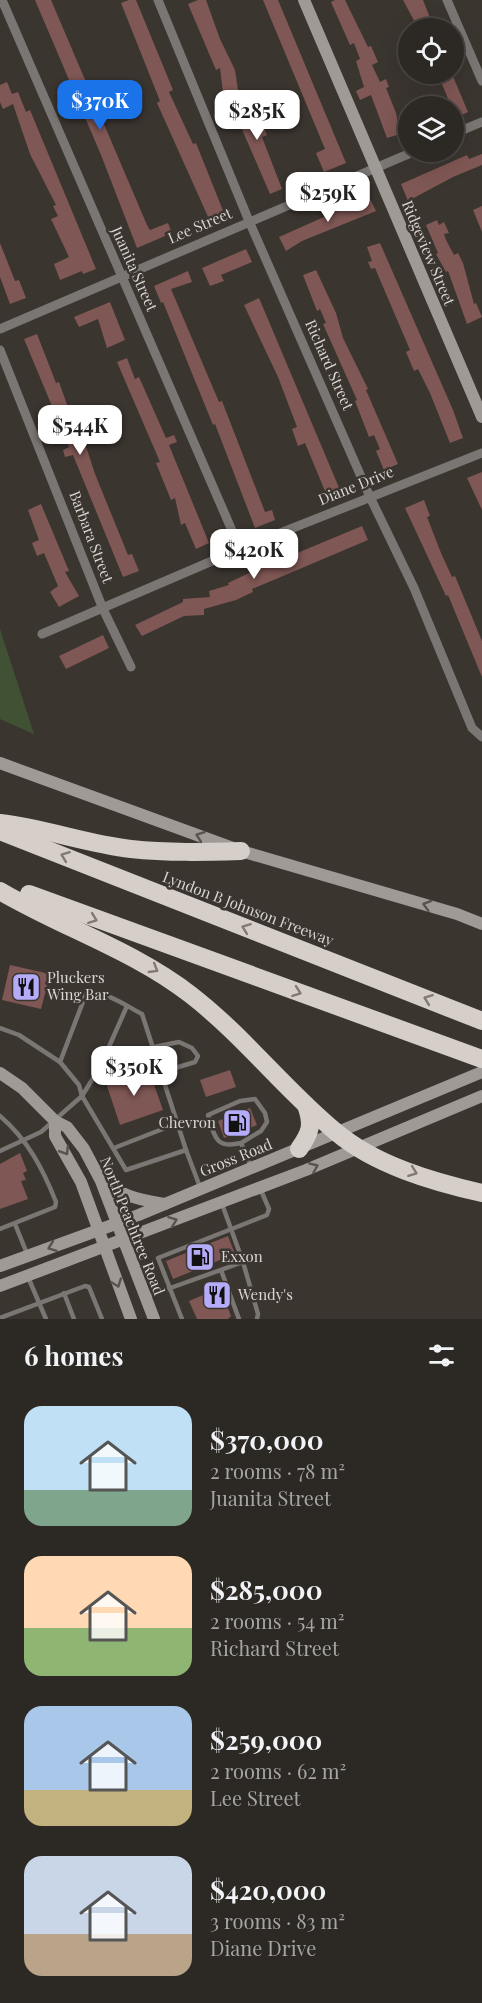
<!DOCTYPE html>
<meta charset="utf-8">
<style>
:root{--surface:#2c2824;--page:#383431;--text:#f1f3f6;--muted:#a6a6a6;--line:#484441;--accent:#1a73e8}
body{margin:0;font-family:"Playfair Display",serif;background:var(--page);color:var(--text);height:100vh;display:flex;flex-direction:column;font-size:22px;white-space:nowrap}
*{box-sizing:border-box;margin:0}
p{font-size:20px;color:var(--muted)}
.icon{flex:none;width:33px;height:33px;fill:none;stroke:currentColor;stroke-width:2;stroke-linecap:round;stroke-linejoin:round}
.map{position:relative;height:1319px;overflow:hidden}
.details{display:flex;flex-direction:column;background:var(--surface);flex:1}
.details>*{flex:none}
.controls{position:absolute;left:398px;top:18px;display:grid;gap:12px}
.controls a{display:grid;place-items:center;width:66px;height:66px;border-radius:50%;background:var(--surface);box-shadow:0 6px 24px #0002,0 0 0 2px var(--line);font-size:30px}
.price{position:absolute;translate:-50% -51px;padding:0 14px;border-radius:12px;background:#fff;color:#222;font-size:20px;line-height:39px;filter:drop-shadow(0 2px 3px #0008)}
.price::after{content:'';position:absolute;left:50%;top:36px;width:18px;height:14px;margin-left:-9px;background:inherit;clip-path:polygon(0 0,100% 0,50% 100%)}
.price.on{background:var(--accent);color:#fff}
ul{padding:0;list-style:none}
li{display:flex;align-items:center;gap:18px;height:150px;padding:0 24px}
li span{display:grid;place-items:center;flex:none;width:168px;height:120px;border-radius:18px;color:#555}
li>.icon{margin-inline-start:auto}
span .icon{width:72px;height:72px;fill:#fffc;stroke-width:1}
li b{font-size:26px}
h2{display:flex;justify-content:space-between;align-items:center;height:72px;padding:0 24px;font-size:26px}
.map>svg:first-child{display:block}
</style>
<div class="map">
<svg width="482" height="1319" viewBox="0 0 482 1319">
<rect width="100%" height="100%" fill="#3b3530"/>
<!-- green -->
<polygon fill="#415234" points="0,629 34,734 0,719"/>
<!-- building -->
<g fill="#7f5754">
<polygon points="35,0 51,0 147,225 150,230 168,223 172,233 137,248 101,155"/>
<polygon points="129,0 136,0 173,90 169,92 193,144 196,143 224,213 209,219 157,103 160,101 121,3"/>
<polygon points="198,0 206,0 220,39 235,70 238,90 223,92 220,68 216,70 188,4"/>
<polygon points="263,0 278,0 346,163 324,172 316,153 325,149"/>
<polygon points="335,0 345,0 368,47 371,46 378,62 372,65 380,82 386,79 389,87 386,88 396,113 400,134 387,138 371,95 360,100 356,91 364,87 356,61 360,59 354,43 350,45 331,2"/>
<polygon points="403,0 423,0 434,28 418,28"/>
<polygon points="438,74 452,74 468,112 455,118 453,106 451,106"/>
<polygon points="7,82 12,94 18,92 26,112 30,110 96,269 83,274 82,271 60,280 54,264 69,257 51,219 58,216 53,206 56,205 30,154 13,104 3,109 0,102 0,85"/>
<polygon points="248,97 251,106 259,103 262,112 259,114 267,135 262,137 282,189 270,194 231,104"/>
<polygon points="482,154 482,165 453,177 408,201 401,184 467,155 469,159"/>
<polygon points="369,197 376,211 302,241 286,251 279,237"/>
<polygon points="482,206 482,232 473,210"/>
<polygon points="437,220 439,225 444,222 449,233 444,234 446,240 454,255 458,253 463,263 474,304 476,303 482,317 467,324 448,271 446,272 436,254 438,253 426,225"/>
<polygon points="0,243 15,281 19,280 26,298 10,304 0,277"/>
<polygon points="380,243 453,410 463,438 450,443 430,393 418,369 414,371 406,352 410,350 375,268 371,269 368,262 372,261 367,247"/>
<polygon points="246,249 252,262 221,275 224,281 210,286 202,268"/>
<polygon points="316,270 336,313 343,338 368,389 366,390 398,464 384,470 376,451 380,449 374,435 369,437 355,401 357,400 323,324 326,323 320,309 317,311 303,275"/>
<polygon points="188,271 192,282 171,289 219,402 222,401 265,512 272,510 275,520 255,528 215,424 213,425 163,302 161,303 154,286"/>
<polygon points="259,298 340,490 327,496 305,443 298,446 292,429 297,427 278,377 244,305"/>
<polygon points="110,302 125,340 107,348 98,319 79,327 74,317"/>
<polygon points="37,334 56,383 59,382 77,433 81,431 95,474 128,555 132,554 139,571 123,577 73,455 65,457 63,450 69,447 24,339"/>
<polygon points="127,358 135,379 139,377 166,438 174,435 177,442 169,445 209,543 196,549 185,523 181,525 175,498 171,500 156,463 160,462 117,362"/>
<polygon points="482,472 482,510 467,478"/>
<polygon points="424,500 430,516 427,517 441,553 452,577 455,576 482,641 482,677 448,595 446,596 405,508"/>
<polygon points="41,504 69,571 65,572 79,596 59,607 50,592 58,586 44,553 37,556 32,543 39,540 28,510"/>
<polygon points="362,526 368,540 252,589 253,592 236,600 204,609 204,615 184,616 142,636 135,625 183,602 183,599 210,597 209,591 229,585 228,583 247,574"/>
<polygon points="103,635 109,648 66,669 59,656"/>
<polygon points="10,965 50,974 41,1009 2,1000"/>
<polygon points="148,1068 163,1110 120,1125 106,1083"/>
<polygon points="230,1070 236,1087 206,1097 200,1080"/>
<polygon points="250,1108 257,1125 224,1138 218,1121"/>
<polygon points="20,1153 27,1171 23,1173 26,1180 21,1181 28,1199 0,1209 0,1164"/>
<polygon points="228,1236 235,1254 173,1279 166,1261"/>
<polygon points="220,1288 231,1316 228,1319 197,1319 189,1301"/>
</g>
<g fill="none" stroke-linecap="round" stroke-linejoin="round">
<!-- lane -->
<g stroke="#797674" stroke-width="4.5">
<path d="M 0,1028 L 19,1035 L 60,1062 L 86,994 C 102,988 128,1007 142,1014 L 186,1150"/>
<polyline points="60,1062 79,1085 82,1096"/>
<polyline points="100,1067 127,1006"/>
<polyline points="82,1096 100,1067 154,1047 179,1042 192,1048 198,1056 195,1062 162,1072"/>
<path d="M 0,1116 C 28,1140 43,1169 56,1202 L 55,1207 L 0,1229"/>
<path d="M 241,1143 L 261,1131 L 267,1122 L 265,1113 L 255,1099 L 240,1101 L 208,1115 C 215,1137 215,1149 241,1143 L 251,1166"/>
<polyline points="114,1148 178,1123"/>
<polyline points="0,1151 41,1132 82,1096 126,1170 186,1150 200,1187"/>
<polyline points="15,1224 28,1256"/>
<polyline points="243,1262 258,1314 257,1319"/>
<polyline points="221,1270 239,1319"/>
<polyline points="28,1277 46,1319"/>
<polyline points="64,1293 74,1319"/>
<polyline points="148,1296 243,1262 222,1204"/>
<polyline points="0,1318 85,1286 89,1287 102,1319"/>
<polyline points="182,1319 158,1258 267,1215 269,1209 260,1188"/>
</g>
<!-- street -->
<g stroke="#797674" stroke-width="9">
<polyline points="2,0 240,549"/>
<polyline points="158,0 249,221 370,497 414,588 472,728 482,737"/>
<polyline points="447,0 482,81"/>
<polyline points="453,134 482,122"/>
<polyline points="0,329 413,152"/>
<polyline points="0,350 103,609 131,667"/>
<polyline points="42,634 240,549 482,453"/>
</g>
<!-- secondary -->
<g stroke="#9f9a96" stroke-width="12">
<polyline points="304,0 482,417"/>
<polyline points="0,763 241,851 457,914 482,924"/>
<polyline points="0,1073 22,1088 55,1121 67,1127 84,1149 101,1181 154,1319"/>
<polyline points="55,1121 55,1136 81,1182 131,1319"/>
<path d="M 103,1179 C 119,1197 143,1200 165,1204"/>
<polyline points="0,1266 129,1219 482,1072"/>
<polyline points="0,1286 306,1170 482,1096"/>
</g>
<!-- highway -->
<g stroke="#d6cec8" stroke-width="18">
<path d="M 0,823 C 44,828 87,844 131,849 C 168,853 205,852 241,851"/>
<polyline points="0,831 482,1021"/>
<path d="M 0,891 C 63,928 133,950 191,995 C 244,1036 285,1090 336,1132 C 375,1165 433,1182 482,1193"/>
<polyline points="29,894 482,1059"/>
<path d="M 299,1149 C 311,1132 313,1125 306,1105"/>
</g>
</g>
<!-- one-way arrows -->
<defs><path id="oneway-chevron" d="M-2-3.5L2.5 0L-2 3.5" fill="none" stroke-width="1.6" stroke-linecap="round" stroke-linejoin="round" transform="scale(1.5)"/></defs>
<g stroke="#59534f">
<use href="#oneway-chevron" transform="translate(200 836) rotate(-160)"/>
<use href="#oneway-chevron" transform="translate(427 905) rotate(-164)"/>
<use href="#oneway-chevron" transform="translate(65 1151) rotate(58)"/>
<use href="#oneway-chevron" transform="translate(314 1167) rotate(-23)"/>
<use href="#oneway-chevron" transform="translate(173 1221) rotate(-21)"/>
<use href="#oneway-chevron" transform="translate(52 1247) rotate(160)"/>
<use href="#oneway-chevron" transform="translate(117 1283) rotate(70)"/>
</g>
<g stroke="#817a74">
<use href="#oneway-chevron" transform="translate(65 856) rotate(-159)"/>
<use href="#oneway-chevron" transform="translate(93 919) rotate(21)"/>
<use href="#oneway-chevron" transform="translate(246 928) rotate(-159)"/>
<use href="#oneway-chevron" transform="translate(154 969) rotate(31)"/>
<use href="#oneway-chevron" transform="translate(297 992) rotate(20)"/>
<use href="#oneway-chevron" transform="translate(428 999) rotate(-159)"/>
<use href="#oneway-chevron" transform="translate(413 1172) rotate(21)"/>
</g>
<!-- icons -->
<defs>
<g id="restaurant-square" transform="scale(1.5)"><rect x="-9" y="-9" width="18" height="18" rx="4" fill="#b5acf9" stroke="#3b3530"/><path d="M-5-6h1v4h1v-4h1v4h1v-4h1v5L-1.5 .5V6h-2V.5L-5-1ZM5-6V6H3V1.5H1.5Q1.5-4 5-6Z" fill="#111"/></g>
<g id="fuel-square" transform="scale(1.5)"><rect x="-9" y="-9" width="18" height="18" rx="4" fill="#b5acf9" stroke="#3b3530"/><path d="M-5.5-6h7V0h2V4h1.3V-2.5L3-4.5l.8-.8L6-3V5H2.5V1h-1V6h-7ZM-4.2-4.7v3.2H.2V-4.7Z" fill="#111"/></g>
</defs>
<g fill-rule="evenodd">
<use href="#restaurant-square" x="26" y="987"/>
<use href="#fuel-square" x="237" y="1123"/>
<use href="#fuel-square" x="200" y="1257"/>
<use href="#restaurant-square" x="217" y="1295"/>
</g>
<g text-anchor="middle" stroke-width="5" stroke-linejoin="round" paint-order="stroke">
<!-- street labels -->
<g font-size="15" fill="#dad6d3" stroke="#3b3530">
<text transform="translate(200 226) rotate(-23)" y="5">Lee Street</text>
<text transform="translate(428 253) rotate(67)" y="5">Ridgeview Street</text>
<text transform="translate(134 269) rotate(66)" y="5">Juanita Street</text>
<text transform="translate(329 365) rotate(66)" y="5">Richard Street</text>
<text transform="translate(356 486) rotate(-22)" y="5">Diane Drive</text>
<text transform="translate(91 537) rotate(69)" y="5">Barbara Street</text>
<text transform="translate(248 909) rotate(21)" y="5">Lyndon B Johnson Freeway</text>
<text transform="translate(236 1158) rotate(-22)" y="5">Gross Road</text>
<text transform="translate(132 1226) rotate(68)" y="5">North Peachtree Road</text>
</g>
<!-- poi labels -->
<g font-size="15" fill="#dad6d3" stroke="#3b3530" text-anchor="start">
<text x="47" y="983">Pluckers<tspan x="47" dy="17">Wing Bar</tspan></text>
<text x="216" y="1128" text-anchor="end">Chevron</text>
<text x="221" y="1262">Exxon</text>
<text x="238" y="1300">Wendy's</text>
</g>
</g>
</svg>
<div class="controls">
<a><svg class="icon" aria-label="locate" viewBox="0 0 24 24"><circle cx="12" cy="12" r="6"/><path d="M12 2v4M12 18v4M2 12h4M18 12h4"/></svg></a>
<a><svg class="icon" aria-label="layers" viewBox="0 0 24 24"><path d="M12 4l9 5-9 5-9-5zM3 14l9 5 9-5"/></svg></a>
</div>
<b class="price on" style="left:100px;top:131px">$370K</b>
<b class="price" style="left:257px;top:141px">$285K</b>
<b class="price" style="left:328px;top:223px">$259K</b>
<b class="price" style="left:80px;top:456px">$544K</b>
<b class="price" style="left:254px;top:580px">$420K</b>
<b class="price" style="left:134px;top:1097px">$350K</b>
</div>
<section class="details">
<h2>6 homes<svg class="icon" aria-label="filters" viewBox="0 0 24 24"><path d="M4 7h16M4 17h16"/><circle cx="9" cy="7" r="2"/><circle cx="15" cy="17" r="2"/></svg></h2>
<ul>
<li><span style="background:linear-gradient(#bfe0f5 70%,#7fa58c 0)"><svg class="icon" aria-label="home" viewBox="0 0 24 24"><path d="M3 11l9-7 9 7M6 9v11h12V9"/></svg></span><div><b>$370,000</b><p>2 rooms · 78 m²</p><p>Juanita Street</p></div></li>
<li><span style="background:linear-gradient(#ffd9b3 60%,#8fb573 0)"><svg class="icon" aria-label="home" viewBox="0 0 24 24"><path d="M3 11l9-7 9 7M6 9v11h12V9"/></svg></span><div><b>$285,000</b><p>2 rooms · 54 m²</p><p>Richard Street</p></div></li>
<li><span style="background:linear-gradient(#a9c7e8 70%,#c2b280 0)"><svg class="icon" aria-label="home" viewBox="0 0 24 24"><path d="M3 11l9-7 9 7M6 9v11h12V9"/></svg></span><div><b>$259,000</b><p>2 rooms · 62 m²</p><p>Lee Street</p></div></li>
<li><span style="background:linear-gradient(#c9d6e8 65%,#b9a48a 0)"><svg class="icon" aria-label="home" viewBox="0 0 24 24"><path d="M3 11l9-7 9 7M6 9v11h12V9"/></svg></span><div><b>$420,000</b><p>3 rooms · 83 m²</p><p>Diane Drive</p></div></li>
</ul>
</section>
